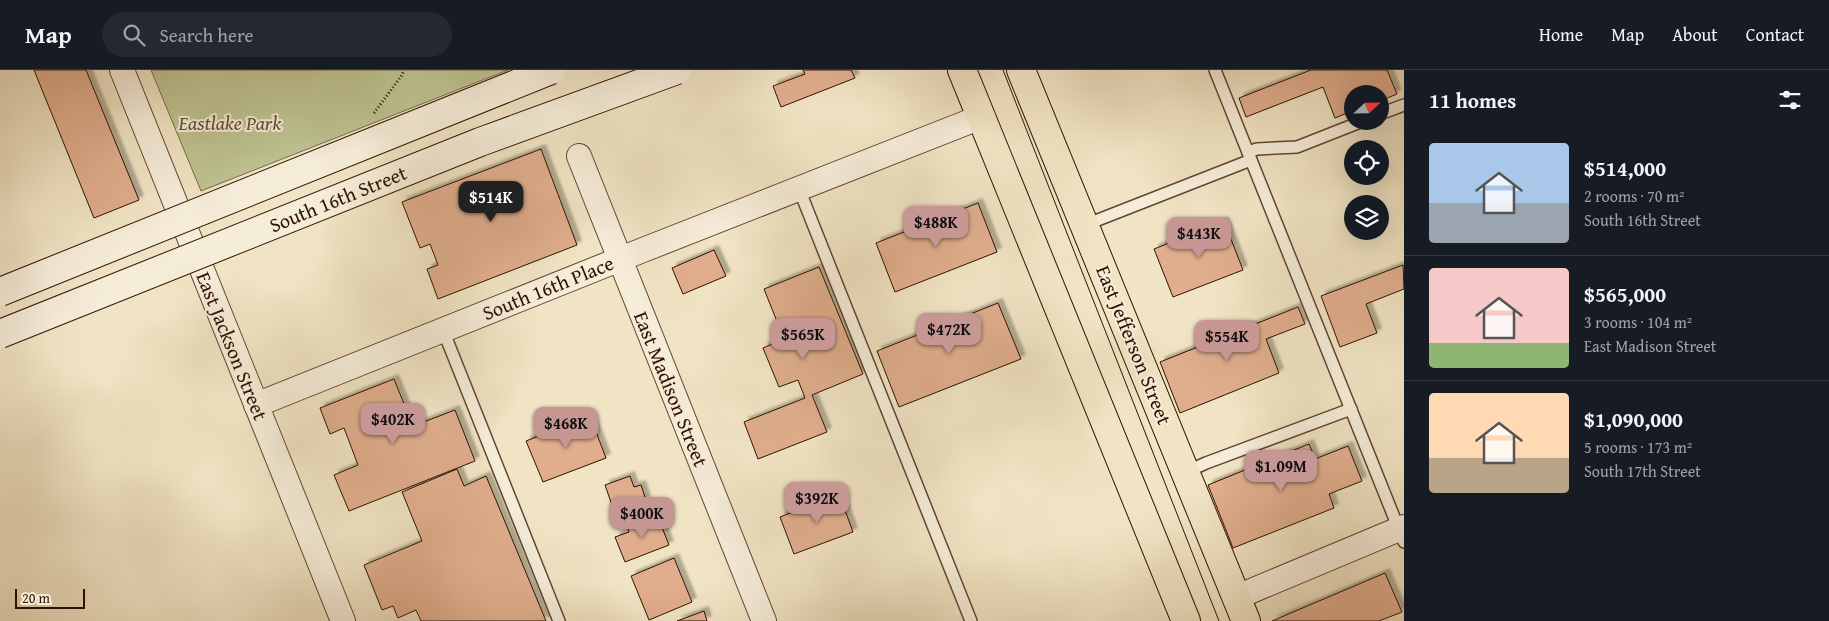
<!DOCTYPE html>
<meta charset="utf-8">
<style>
:root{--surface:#171b24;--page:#242831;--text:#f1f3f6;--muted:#9ea1a6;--line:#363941;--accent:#c59692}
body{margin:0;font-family:"Gentium Book Plus",serif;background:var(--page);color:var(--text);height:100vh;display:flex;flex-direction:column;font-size:19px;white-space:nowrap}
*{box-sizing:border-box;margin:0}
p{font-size:16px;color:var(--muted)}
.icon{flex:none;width:28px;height:28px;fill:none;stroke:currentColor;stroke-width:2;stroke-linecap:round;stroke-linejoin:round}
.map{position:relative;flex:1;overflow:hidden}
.panel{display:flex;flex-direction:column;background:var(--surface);width:425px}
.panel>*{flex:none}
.needle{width:32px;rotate:68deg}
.fabs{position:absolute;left:1344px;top:15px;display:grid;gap:10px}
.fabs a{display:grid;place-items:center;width:45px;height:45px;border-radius:50%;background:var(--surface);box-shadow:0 5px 20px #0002;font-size:25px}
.scale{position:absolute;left:15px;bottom:12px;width:70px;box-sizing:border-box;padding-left:5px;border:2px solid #2f1200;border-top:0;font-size:14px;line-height:18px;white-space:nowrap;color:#2f1200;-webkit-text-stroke:4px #f6edd9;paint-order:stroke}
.price{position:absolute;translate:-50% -42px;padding:0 11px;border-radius:10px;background:var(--accent);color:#111;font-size:16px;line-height:32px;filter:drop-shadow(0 1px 2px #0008)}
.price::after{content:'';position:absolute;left:50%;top:30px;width:15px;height:11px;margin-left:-8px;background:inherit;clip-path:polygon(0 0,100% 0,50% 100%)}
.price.current{background:#222;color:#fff}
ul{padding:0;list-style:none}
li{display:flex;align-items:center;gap:15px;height:125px;padding:0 25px}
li+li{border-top:1px solid var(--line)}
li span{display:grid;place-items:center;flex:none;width:140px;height:100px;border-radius:5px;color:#555}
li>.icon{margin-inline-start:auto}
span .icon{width:60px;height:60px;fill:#fffc;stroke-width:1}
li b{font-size:21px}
h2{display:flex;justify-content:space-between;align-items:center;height:60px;padding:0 25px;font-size:21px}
header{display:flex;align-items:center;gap:30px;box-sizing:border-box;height:70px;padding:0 25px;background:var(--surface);border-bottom:1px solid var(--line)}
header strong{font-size:24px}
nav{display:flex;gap:28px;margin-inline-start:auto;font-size:18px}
.search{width:350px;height:45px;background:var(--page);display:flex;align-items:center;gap:12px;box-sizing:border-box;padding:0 18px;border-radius:28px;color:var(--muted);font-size:19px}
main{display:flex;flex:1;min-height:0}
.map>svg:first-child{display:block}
</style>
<header>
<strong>Map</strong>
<div class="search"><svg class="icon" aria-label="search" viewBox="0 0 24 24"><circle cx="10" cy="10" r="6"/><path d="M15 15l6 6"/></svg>Search here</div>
<nav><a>Home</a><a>Map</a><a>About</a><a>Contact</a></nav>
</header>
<main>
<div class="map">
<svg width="1404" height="551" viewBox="0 0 1404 551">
<defs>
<filter id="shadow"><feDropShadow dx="4.5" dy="-4.5" stdDeviation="1" flood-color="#0004"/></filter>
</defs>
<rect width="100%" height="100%" fill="#f1e4c4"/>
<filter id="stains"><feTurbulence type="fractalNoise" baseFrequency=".004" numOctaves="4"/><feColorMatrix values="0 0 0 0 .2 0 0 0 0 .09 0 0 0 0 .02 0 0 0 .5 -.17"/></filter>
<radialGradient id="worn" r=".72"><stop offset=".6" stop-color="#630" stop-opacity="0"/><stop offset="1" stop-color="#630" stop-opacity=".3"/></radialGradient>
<!-- green -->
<polygon fill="#bec391" stroke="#766a48" points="151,0 508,0 201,121"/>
<!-- building -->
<g fill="#e0ae8d" stroke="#2f1200" filter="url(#shadow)">
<polygon points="34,0 86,0 139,130 94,148"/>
<polygon points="803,0 851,0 855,8 781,37 773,16 805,4"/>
<polygon points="1311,0 1387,0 1397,24 1380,31 1380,24 1352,24 1352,41 1335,48 1323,17 1246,47 1239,28"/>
<polygon points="541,79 577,175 438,229 427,199 438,195 430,174 420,178 402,132"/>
<polygon points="978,133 997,182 895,222 876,173"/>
<polygon points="1224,151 1243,200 1173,227 1154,179"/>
<polygon points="714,180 726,206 683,224 672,198"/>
<polygon points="1403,195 1404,219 1366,234 1377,263 1340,277 1321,226"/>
<polygon points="819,197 863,304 812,325 827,362 758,389 744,352 805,328 798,310 779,317 763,278 784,269 764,219"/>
<polygon points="998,233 1021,289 899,337 877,281"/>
<polygon points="1298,237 1305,254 1266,269 1279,303 1180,343 1160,292"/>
<polygon points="394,309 413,356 455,340 475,391 349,441 334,405 358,395 344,358 330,364 320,338"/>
<polygon points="590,346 606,388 543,412 526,371"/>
<polygon points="1309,374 1315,389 1348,376 1362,411 1329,424 1334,438 1233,478 1208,415"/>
<polygon points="457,399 464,416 486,406 546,551 421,551 416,540 398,548 393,536 382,540 364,495 422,471 402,422"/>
<polygon points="630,406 634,417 641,415 646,430 614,441 605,415"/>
<polygon points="839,424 853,462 794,484 780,447"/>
<polygon points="657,445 669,475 625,492 615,467 629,462 627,456"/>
<polygon points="674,488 692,532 649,550 631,506"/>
<polygon points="1385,503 1402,542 1379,551 1272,551"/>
<polygon points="704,541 707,551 677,551"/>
</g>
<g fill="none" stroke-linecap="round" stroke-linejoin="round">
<!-- service casing -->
<g stroke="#604631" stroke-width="14">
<g id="service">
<polyline points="1215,0 1404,472"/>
<polyline points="1380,44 1404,35"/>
<polyline points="1248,82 1257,79 1297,77 1363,51"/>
<polyline points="799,119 971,551"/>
<polyline points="1085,155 1251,90"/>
<polyline points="443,260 559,551"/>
<polyline points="1186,402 1206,393 1351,339"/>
</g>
</g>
<!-- minor casing -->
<g stroke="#604631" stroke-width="26">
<g id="minor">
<polyline points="122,0 343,551"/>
<polyline points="579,86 764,551"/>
<polyline points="256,335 643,180 981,47"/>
<polyline points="1237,527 1404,457"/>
</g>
</g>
<!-- primary casing -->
<g stroke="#2f1200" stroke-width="30">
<g id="primary">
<polyline points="962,0 1186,551"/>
<polyline points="1021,0 1246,551"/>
</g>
</g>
<!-- path -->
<polyline stroke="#2f1200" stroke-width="3" stroke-dasharray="1 2.5" stroke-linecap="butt" points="374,43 402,5 404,0"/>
<!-- service -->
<use href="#service" stroke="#f6edd9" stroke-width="11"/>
<!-- minor -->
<use href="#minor" stroke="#f6edd9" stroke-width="24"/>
<!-- primary -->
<use href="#primary" stroke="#f1e4c4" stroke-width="28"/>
<!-- tram -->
<polyline stroke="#2f1200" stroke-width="1" points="1003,0 1219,551"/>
<!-- secondary-bridge casing -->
<g stroke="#2f1200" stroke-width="30" stroke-linecap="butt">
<g id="secondary-bridge">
<polyline points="0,222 551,0"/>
<polyline points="0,264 480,72 677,0"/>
</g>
</g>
<!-- secondary-bridge -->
<use href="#secondary-bridge" stroke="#f6edd9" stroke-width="28"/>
</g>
<g text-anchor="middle" stroke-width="4" stroke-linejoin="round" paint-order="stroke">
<!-- park labels -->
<g font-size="20" font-style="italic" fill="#615033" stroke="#f6edd9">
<text x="230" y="60">Eastlake Park</text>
</g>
<!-- street labels -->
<g font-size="20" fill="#2f1200" stroke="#f6edd9">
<text transform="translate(338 129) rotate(-22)" y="7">South 16th Street</text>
<text transform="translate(548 218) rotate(-22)" y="7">South 16th Place</text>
<text transform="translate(1134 275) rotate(68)" y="7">East Jefferson Street</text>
<text transform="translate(232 276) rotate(68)" y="7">East Jackson Street</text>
<text transform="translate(671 319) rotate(68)" y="7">East Madison Street</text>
</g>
</g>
<rect width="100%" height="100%" filter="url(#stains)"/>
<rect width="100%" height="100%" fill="url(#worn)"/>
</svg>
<div class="fabs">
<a><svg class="needle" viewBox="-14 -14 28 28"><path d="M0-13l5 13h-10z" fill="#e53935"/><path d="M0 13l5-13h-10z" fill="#9ea1a6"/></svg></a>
<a><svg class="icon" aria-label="locate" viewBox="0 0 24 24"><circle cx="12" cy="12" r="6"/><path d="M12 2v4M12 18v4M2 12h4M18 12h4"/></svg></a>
<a><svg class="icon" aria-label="layers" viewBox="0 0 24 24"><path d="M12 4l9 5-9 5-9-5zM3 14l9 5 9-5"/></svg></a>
</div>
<div class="scale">20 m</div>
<b class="price current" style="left:491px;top:153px">$514K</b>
<b class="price" style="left:936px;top:178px">$488K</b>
<b class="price" style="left:1199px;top:189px">$443K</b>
<b class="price" style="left:949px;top:285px">$472K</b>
<b class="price" style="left:803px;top:290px">$565K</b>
<b class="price" style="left:1227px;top:292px">$554K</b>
<b class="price" style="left:393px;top:375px">$402K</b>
<b class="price" style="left:566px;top:379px">$468K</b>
<b class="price" style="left:1281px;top:422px">$1.09M</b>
<b class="price" style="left:817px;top:454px">$392K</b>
<b class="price" style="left:642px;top:469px">$400K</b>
</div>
<section class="panel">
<h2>11 homes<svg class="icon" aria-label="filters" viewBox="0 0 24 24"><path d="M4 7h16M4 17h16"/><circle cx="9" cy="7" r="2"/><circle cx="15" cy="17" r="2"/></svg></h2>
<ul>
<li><span style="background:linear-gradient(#a9c7e8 60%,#9aa5b1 0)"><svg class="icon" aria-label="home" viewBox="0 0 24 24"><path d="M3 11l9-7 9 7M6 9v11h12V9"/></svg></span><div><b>$514,000</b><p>2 rooms · 70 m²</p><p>South 16th Street</p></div></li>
<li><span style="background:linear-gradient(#f6c9c9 75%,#8fb573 0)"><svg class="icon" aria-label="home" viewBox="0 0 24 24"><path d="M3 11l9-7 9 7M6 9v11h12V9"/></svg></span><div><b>$565,000</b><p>3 rooms · 104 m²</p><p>East Madison Street</p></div></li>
<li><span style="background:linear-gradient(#ffd9b3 65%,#b9a48a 0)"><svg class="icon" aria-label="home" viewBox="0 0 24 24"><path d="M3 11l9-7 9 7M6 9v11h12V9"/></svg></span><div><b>$1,090,000</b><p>5 rooms · 173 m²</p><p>South 17th Street</p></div></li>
</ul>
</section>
</main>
